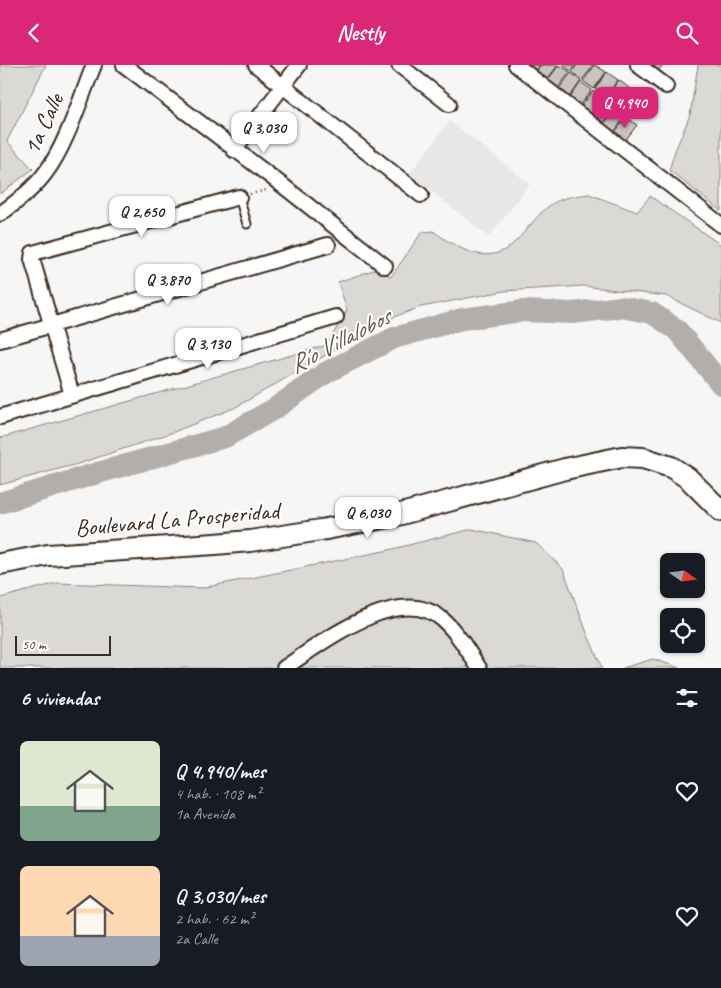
<!DOCTYPE html>
<html lang="es">
<meta charset="utf-8">
<style>
:root{--surface:#171b24;--page:#20242c;--text:#f1f3f6;--muted:#9ea1a6;--accent:#db2777}
body{margin:0;font-family:Caveat,sans-serif;background:var(--page);color:var(--text);height:100vh;display:flex;flex-direction:column;font-size:19px;white-space:nowrap}
*{box-sizing:border-box;margin:0}
p{font-size:16px;color:var(--muted)}
.icon{flex:none;width:28px;height:28px;fill:none;stroke:currentColor;stroke-width:2;stroke-linecap:round;stroke-linejoin:round}
.map{position:relative;height:603px;overflow:hidden}
.drawer{display:flex;flex-direction:column;background:var(--surface);flex:1}
.drawer>*{flex:none}
.needle{width:32px;rotate:104deg}
.tools{position:absolute;left:660px;top:488px;display:grid;gap:10px}
.tools a{display:grid;place-items:center;width:45px;height:45px;border-radius:8px;background:var(--surface);box-shadow:0 1px 4px #0004;font-size:25px}
.scale{position:absolute;left:15px;bottom:12px;width:96px;box-sizing:border-box;padding-left:5px;border:2px solid #3b2a1e;border-top:0;font-size:14px;line-height:18px;white-space:nowrap;color:#3b2a1e;-webkit-text-stroke:4px #fff;paint-order:stroke}
.price{position:absolute;translate:-50% -42px;padding:0 11px;border-radius:10px;background:#fff;color:#222;font-size:16px;line-height:32px;filter:drop-shadow(0 1px 2px #0008)}
.price::after{content:'';position:absolute;left:50%;top:30px;width:15px;height:11px;margin-left:-8px;background:inherit;clip-path:polygon(0 0,100% 0,50% 100%)}
.price.current{background:var(--accent);color:#fff}
ul{padding:0;list-style:none}
li{display:flex;align-items:center;gap:15px;height:125px;padding:0 20px}
li span{display:grid;place-items:center;flex:none;width:140px;height:100px;border-radius:8px;color:#555}
li>.icon{margin-inline-start:auto}
span .icon{width:60px;height:60px;fill:#fffc;stroke-width:1}
li b{font-size:21px}
h2{display:flex;justify-content:space-between;align-items:center;height:60px;padding:0 20px;font-size:21px}
header{display:flex;justify-content:space-between;align-items:center;height:65px;padding:0 20px;background:var(--accent);color:#fff;font-size:22px;font-weight:700}
.map>svg:first-child{display:block}
</style>
<header><svg class="icon" aria-label="back" viewBox="0 0 24 24"><path d="M15 5l-7 7 7 7"/></svg>Nestly<svg class="icon" aria-label="search" viewBox="0 0 24 24"><circle cx="10" cy="10" r="6"/><path d="M15 15l6 6"/></svg></header>
<div class="map">
<svg width="721" height="603" viewBox="0 0 721 603">
<rect width="100%" height="100%" fill="#f7f6f6"/>
<filter id="ink" filterUnits="userSpaceOnUse"><feTurbulence type="fractalNoise" baseFrequency=".02" numOctaves="2"/><feDisplacementMap in="SourceGraphic" scale="10" xChannelSelector="R" yChannelSelector="G"/><feConvolveMatrix kernelMatrix="1 2 1 2 8 2 1 2 1" color-interpolation-filters="sRGB"/></filter>
<g filter="url(#ink)">
<!-- built -->
<polygon fill="#e9e7e6" points="450,56 530,119 489,172 409,109"/>
<!-- green -->
<g fill="#dbd9d6" stroke="#8b827a">
<polygon points="0,0 46,0 7,76 33,104 0,129"/>
<polygon points="698,0 721,0 721,146 669,105 675,86 690,50"/>
<path d="M 589,129 L 637,147 L 650,131 L 721,180 L 721,258 L 666,231 L 583,221 L 504,226 L 421,242 L 364,263 L 328,289 L 234,343 L 171,368 L 81,398 L 0,420 L 0,373 L 327,280 L 347,245 L 338,217 L 379,203 L 391,212 L 422,167 L 433,166 C 458,184 489,203 515,177 C 527,165 536,151 549,141 C 561,132 575,131 589,129 Z"/>
<polygon points="472,464 536,478 563,504 587,568 602,603 0,603 0,533 57,518 202,523 389,485"/>
<polygon points="653,594 680,603 623,603"/>
</g>
<g fill="none" stroke-linecap="round" stroke-linejoin="round">
<!-- river -->
<polyline stroke="#b4aeaa" stroke-width="22" points="0,438 94,409 225,372 274,344 327,307 394,273 462,254 523,246 573,248 621,242 652,248 677,265 721,319"/>
</g>
<!-- building -->
<g fill="#c9c3c1" stroke="#3b2a1e">
<polygon points="524,0 540,0 534,8"/>
<polygon points="541,0 558,0 546,16 535,8"/>
<polygon points="559,0 570,7 557,24 547,16"/>
<polygon points="563,0 576,0 571,6"/>
<polygon points="577,0 594,0 582,15 572,7"/>
<polygon points="595,0 606,7 594,24 583,16"/>
<polygon points="647,0 663,0 657,7"/>
<polygon points="607,7 618,15 605,32 595,24"/>
<polygon points="571,8 581,16 569,33 558,25"/>
<polygon points="619,15 629,23 617,40 606,32"/>
<polygon points="581,17 592,25 579,42 569,34"/>
<polygon points="630,24 640,32 628,49 617,41"/>
<polygon points="593,26 603,34 591,51 580,43"/>
<polygon points="604,34 615,42 602,59 592,51"/>
<polygon points="615,43 626,51 613,68 603,60"/>
<polygon points="626,52 637,60 624,77 614,69"/>
</g>
<g fill="none" stroke-linecap="round" stroke-linejoin="round">
<!-- lane casing -->
<g stroke="#3b2a1e" stroke-width="11">
<polyline id="lane" points="239,132 247,159"/>
</g>
<!-- street casing -->
<g stroke="#3b2a1e" stroke-width="18">
<g id="street">
<polyline points="124,0 282,120 385,201"/>
<polyline points="256,0 421,130"/>
<polyline points="399,0 449,39"/>
<polyline points="516,0 721,160"/>
<polyline points="638,0 666,21"/>
<polyline points="234,85 299,0"/>
<path d="M 0,149 C 17,137 34,124 46,107 C 66,81 81,32 94,0"/>
<polyline points="0,275 328,180"/>
<polyline points="72,330 32,194 33,188 239,132"/>
<polyline points="0,352 336,252"/>
<path d="M 284,603 C 321,579 398,517 442,554 C 457,567 468,586 479,603"/>
</g>
</g>
<!-- secondary casing -->
<g stroke="#3b2a1e" stroke-width="24">
<polyline id="secondary" points="0,499 48,490 215,479 250,476 321,465 394,451 565,404 622,392 643,393 671,402 688,413 721,446"/>
</g>
<!-- path -->
<polyline stroke="#3b2a1e" stroke-width="2.5" stroke-dasharray="1 4" stroke-linecap="butt" points="250,129 267,125"/>
<!-- lane -->
<use href="#lane" stroke="#fff" stroke-width="7"/>
<!-- street -->
<use href="#street" stroke="#fff" stroke-width="14"/>
<!-- secondary -->
<use href="#secondary" stroke="#fff" stroke-width="20"/>
</g>
</g>
<g text-anchor="middle" stroke-width="4" stroke-linejoin="round" paint-order="stroke">
<!-- street labels -->
<g font-size="24" fill="#3b2a1e" stroke="#fff">
<text transform="translate(43 59) rotate(-65)" y="8">1a Calle</text>
<text transform="translate(177 454) rotate(-5)" y="8">Boulevard La Prosperidad</text>
</g>
<!-- water labels -->
<g font-size="25" font-style="italic" fill="#65584f" stroke="#fff">
<text transform="translate(339 275) rotate(-28)" y="9">Río Villalobos</text>
</g>
</g>
</svg>
<div class="tools">
<a><svg class="needle" viewBox="-14 -14 28 28"><path d="M0-13l5 13h-10z" fill="#e53935"/><path d="M0 13l5-13h-10z" fill="#9ea1a6"/></svg></a>
<a><svg class="icon" aria-label="locate" viewBox="0 0 24 24"><circle cx="12" cy="12" r="6"/><path d="M12 2v4M12 18v4M2 12h4M18 12h4"/></svg></a>
</div>
<div class="scale">50 m</div>
<b class="price current" style="left:625px;top:64px">Q 4,940</b>
<b class="price" style="left:264px;top:89px">Q 3,030</b>
<b class="price" style="left:142px;top:173px">Q 2,650</b>
<b class="price" style="left:168px;top:241px">Q 3,870</b>
<b class="price" style="left:208px;top:305px">Q 3,130</b>
<b class="price" style="left:368px;top:474px">Q 6,030</b>
</div>
<section class="drawer">
<h2>6 viviendas<svg class="icon" aria-label="filters" viewBox="0 0 24 24"><path d="M4 7h16M4 17h16"/><circle cx="9" cy="7" r="2"/><circle cx="15" cy="17" r="2"/></svg></h2>
<ul>
<li><span style="background:linear-gradient(#dfe7d0 65%,#7fa58c 0)"><svg class="icon" aria-label="home" viewBox="0 0 24 24"><path d="M3 11l9-7 9 7M6 9v11h12V9"/></svg></span><div><b>Q 4,940/mes</b><p>4 hab. · 108 m²</p><p>1a Avenida</p></div><svg class="icon" aria-label="heart" viewBox="0 0 24 24"><path d="M12 20l-8-8c-3-5 5-10 8-4 3-6 11-1 8 4z"/></svg></li>
<li><span style="background:linear-gradient(#ffd9b3 70%,#9aa5b1 0)"><svg class="icon" aria-label="home" viewBox="0 0 24 24"><path d="M3 11l9-7 9 7M6 9v11h12V9"/></svg></span><div><b>Q 3,030/mes</b><p>2 hab. · 62 m²</p><p>2a Calle</p></div><svg class="icon" aria-label="heart" viewBox="0 0 24 24"><path d="M12 20l-8-8c-3-5 5-10 8-4 3-6 11-1 8 4z"/></svg></li>
</ul>
</section>
